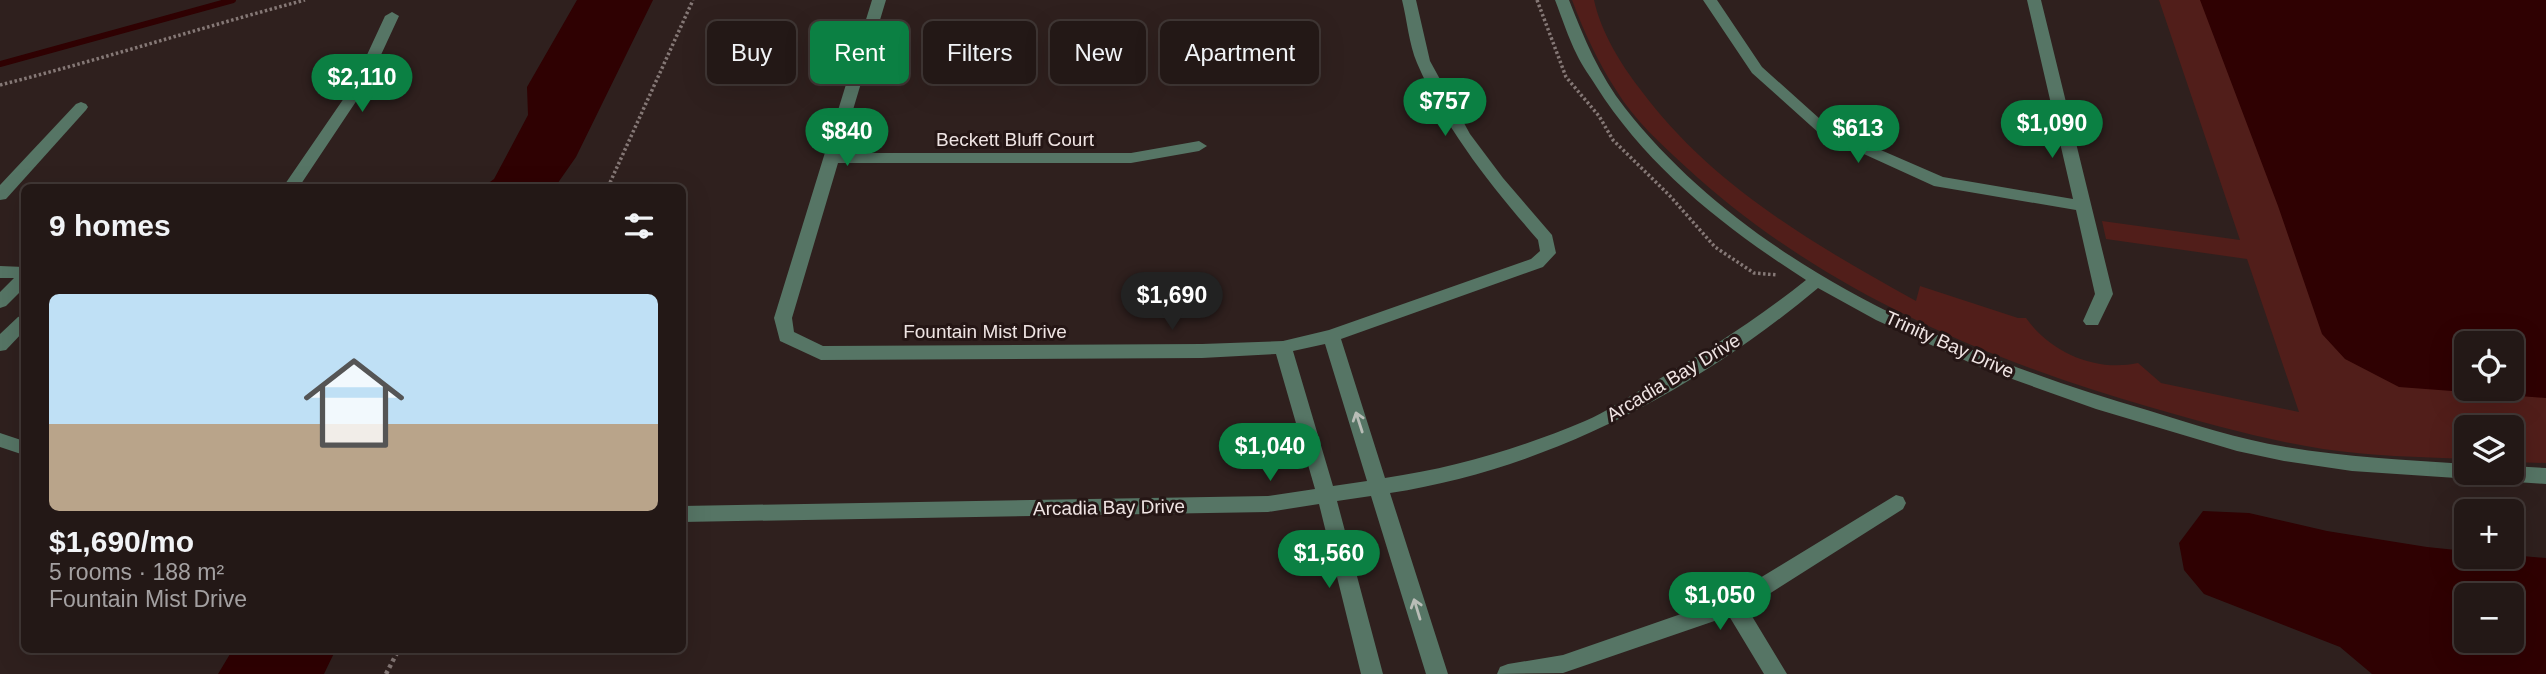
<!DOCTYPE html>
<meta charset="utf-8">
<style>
:root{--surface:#231816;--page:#2b211f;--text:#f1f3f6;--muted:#a3a0a1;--line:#403735;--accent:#0b8043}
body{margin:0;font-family:Helvetica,sans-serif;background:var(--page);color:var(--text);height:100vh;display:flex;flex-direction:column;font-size:26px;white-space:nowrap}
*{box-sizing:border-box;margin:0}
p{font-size:23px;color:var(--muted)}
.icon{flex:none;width:38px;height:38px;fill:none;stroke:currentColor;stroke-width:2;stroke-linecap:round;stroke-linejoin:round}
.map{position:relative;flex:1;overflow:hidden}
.details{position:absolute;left:21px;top:184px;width:665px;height:469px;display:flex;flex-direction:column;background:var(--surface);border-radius:10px;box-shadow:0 7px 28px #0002,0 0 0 2px var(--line)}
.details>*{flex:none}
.guide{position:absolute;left:707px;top:21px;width:665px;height:63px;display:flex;gap:14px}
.buttons{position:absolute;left:2454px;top:331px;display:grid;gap:14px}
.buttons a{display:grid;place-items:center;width:70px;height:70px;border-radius:10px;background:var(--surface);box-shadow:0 7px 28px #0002,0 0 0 2px var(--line);font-size:35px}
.price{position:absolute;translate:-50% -60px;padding:0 16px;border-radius:24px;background:var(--accent);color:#fff;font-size:23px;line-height:46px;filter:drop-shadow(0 2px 4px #0008)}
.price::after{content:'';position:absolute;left:50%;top:42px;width:21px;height:16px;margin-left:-10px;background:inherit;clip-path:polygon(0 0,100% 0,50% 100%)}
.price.selected{background:#222;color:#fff}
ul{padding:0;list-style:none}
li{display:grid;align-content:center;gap:14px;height:371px;padding:0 28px}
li+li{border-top:2px solid var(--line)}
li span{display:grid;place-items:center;height:217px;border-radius:10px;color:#555}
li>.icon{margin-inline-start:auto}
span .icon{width:126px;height:126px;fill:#fffc;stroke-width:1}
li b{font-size:30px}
h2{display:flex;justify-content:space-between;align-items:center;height:84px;padding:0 28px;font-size:30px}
.chip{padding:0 24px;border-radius:10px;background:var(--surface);box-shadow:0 7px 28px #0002,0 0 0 2px var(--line);font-size:24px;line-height:63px}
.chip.selected{background:var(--accent);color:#fff}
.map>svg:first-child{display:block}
</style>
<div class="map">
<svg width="2546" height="674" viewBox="0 0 2546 674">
<rect width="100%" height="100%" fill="#2f201e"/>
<!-- green -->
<path fill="#511e1a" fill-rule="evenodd" d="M 1572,0 L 1594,0 C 1601,32 1620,63 1640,89 C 1711,185 1813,244 1916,301 L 1920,286 L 2018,318 L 2026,318 C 2051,353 2096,372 2138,363 L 2161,383 L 2299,412 L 2247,259 L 2106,239 L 2102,221 L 2240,240 L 2159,0 L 2546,0 L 2546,463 L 2511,462 L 2511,427 L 2466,427 L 2466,459 C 2419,457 2370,456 2323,449 C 2266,440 2209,424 2153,408 C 1985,360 1817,288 1687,168 C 1662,145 1634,120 1616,90 C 1598,62 1584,32 1572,0 ZM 2466,343 L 2511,343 L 2511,388 L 2466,388 Z"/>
<!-- water -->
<g fill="#2f0102" fill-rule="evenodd">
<polygon points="577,0 653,0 576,157 555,187 483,187 494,179 528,115 527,87"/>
<path d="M 2200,0 L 2546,0 L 2546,398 L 2399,387 L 2345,359 L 2322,334 L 2278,206 ZM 2466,343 L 2511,343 L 2511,388 L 2466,388 Z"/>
<path d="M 2203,511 L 2249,513 L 2327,531 L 2427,547 L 2466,551 L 2466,556 L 2511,555 L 2546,558 L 2546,674 L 2372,674 L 2340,647 L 2204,594 L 2184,570 L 2179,543 ZM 2466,595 L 2511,595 L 2511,640 L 2466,640 Z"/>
<polygon points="233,649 336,649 324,674 218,674"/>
</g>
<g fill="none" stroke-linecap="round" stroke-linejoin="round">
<!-- stream -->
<polyline stroke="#2f0102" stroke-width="6" points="0,64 233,0"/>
<!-- path-far1 -->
<g stroke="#857876" stroke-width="3.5" stroke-dasharray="2.5 2.5" stroke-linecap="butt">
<polyline points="1537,0 1566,77 1599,116 1613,140 1670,196 1715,247 1754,273 1778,275"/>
<path d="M 0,85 C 103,59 203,27 305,0"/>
<polyline points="608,187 693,0"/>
</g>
<!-- path -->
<polyline stroke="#857876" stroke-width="4.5" stroke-dasharray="3.5 3.5" stroke-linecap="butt" points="386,674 399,649"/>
<!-- minor -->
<g fill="#567565" fill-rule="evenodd">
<path d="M 872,0 L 886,0 L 840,153 L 1131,153 L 1199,141 L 1207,146 L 1199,151 L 1131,163 L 838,163 L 792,318 L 794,332 L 823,346 L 1202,344 L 1283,341 L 1329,330 L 1531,259 L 1540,251 L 1538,240 C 1491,186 1446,130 1417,63 C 1409,44 1407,20 1402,0 L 1416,0 L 1430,61 L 1470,134 L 1503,178 L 1552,235 L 1556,253 L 1543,267 L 1341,339 L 1385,478 C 1454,468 1521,448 1585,421 C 1606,412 1626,398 1646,387 C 1702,354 1755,321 1806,280 C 1725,228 1648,168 1596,86 C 1590,76 1582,66 1577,55 C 1568,37 1562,18 1555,0 L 1569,0 C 1584,38 1599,75 1625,108 C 1750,267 1957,355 2147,410 C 2192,424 2238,439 2286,447 C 2345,457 2406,460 2466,464 L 2466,472 L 2511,472 L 2511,466 L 2546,468 L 2546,484 L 2352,471 L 2284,461 L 2237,451 L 2096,409 L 1984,369 L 1876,320 L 1818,288 C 1696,390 1548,469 1390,493 L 1448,674 L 1426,674 L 1371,496 L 1337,501 L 1383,674 L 1361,674 L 1319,504 L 1268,512 L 682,522 L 682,506 L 1268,496 L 1315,489 L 1276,354 L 1202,358 L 821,360 L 780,341 L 774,318 ZM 1325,344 L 1367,481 L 1333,486 L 1293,351 Z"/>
<polygon points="1703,0 1717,0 1762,67 1830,128 1943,177 2073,199 2027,0 2041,0 2113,294 2098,325 2086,325 2083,321 2095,294 2076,210 1934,186 1820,134 1752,73"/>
<polygon points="392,12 399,16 367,85 299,187 283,187 353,85 385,16"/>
<polygon points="81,102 86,104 88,107 86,110 6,199 0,200 0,185 76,104"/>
<polygon points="0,266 24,267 24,288 6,306 0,308 0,292 14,278 0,278"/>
<polygon points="24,315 24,331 6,350 0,351 0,334 18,317"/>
<polygon points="0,433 24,441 24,455 0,447"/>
<polygon points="1896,495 1903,497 1906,503 1903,509 1747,608 1787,674 1764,674 1729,616 1563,673 1497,674 1500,667 1508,664 1563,655 1727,598"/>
</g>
</g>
<!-- one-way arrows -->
<defs><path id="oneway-shaft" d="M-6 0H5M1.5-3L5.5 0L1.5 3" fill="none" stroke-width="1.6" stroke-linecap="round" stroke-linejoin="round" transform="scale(1.75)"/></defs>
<g stroke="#b9bdb7">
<use href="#oneway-shaft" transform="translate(1359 422) rotate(-108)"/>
<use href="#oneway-shaft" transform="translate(1417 609) rotate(-107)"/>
</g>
<g text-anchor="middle" stroke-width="6" stroke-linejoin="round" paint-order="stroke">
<!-- street labels -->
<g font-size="19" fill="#efe4e3" stroke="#251615">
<text x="1015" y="146">Beckett Bluff Court</text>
<text x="985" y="338">Fountain Mist Drive</text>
<text transform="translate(1950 344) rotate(24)" y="7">Trinity Bay Drive</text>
<text transform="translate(1673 377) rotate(-31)" y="7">Arcadia Bay Drive</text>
<text transform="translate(1109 507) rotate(-1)" y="7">Arcadia Bay Drive</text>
</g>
</g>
</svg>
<div class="buttons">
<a><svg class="icon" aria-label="locate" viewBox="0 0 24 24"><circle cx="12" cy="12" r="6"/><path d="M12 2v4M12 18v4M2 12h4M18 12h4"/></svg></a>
<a><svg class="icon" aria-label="layers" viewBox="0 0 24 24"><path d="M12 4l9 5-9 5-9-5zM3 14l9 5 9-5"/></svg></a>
<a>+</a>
<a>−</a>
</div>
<b class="price" style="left:362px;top:114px">$2,110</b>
<b class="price" style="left:1445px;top:138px">$757</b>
<b class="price" style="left:2052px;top:160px">$1,090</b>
<b class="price" style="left:1858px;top:165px">$613</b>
<b class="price" style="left:847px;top:168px">$840</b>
<b class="price selected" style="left:1172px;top:332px">$1,690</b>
<b class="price" style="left:1270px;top:483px">$1,040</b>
<b class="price" style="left:1329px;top:590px">$1,560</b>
<b class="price" style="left:1720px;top:632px">$1,050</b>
<div class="guide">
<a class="chip">Buy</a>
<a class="chip selected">Rent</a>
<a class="chip">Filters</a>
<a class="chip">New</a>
<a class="chip">Apartment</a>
</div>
<section class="details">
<h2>9 homes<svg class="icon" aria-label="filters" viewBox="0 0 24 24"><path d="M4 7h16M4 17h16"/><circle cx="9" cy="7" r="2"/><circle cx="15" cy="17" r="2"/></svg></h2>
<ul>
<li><span style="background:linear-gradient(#bfe0f5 60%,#b9a48a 0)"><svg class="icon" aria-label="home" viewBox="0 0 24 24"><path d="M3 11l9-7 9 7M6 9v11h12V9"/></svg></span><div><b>$1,690/mo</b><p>5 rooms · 188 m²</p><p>Fountain Mist Drive</p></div></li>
</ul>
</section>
</div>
